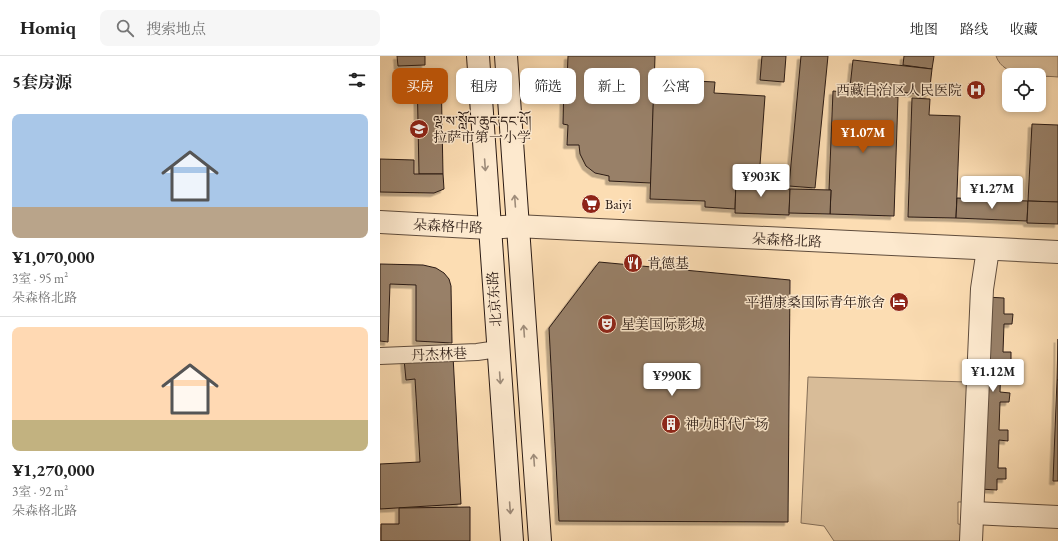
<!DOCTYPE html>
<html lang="zh">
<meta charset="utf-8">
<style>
:root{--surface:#fff;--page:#f6f6f6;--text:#222;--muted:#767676;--line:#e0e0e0;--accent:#b45309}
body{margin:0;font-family:"EB Garamond","Noto Serif SC","Noto Serif Tibetan",serif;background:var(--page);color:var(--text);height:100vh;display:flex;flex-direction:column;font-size:15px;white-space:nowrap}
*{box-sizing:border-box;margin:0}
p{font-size:13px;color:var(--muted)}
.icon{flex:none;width:22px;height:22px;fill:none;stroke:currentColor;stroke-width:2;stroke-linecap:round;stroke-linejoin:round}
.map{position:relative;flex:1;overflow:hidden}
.details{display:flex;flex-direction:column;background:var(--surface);width:380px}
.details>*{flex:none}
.banner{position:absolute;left:12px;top:12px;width:380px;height:36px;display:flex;gap:8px}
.tools{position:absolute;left:622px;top:12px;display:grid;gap:8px}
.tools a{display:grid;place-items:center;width:44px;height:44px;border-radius:8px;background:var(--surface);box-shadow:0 2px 6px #0003;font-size:20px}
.price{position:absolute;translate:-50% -34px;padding:0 9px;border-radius:4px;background:#fff;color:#222;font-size:13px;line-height:26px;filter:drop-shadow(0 1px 2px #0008)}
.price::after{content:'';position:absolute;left:50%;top:24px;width:12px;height:9px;margin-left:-6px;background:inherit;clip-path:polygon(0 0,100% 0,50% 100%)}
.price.selected{background:var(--accent);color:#fff}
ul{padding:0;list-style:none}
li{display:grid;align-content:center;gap:8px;height:212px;padding:0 12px}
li+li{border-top:1px solid var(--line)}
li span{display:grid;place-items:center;height:124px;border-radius:8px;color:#555}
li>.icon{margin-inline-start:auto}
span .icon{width:72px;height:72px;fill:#fffc;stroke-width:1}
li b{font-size:17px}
h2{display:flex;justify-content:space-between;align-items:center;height:48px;padding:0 12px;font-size:17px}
.chip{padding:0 14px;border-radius:8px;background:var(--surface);box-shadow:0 2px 6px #0003;font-size:14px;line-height:36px}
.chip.selected{background:var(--accent);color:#fff}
header{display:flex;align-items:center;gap:24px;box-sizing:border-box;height:56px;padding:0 20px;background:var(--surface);border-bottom:1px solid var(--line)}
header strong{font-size:19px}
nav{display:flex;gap:22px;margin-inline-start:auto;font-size:14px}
.search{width:280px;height:36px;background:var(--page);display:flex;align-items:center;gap:10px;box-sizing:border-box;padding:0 14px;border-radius:8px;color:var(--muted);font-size:15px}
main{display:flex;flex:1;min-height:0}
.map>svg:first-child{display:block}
</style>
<header>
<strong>Homiq</strong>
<div class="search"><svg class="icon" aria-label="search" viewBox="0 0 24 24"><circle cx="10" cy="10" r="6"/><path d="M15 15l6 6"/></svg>搜索地点</div>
<nav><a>地图</a><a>路线</a><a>收藏</a></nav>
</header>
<main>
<section class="details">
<h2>5套房源<svg class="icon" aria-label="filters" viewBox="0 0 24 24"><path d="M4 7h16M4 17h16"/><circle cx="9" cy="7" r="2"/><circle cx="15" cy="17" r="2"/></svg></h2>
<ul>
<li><span style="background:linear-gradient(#a9c7e8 75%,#b9a48a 0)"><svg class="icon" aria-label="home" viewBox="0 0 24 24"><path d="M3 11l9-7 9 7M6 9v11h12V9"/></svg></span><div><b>¥1,070,000</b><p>3室 · 95 m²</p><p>朵森格北路</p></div></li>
<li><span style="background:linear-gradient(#ffd9b3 75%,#c2b280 0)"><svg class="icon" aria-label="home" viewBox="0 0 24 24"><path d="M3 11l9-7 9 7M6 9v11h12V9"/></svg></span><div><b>¥1,270,000</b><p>3室 · 92 m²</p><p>朵森格北路</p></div></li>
</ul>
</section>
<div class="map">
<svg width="678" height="485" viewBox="0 0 678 485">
<defs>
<filter id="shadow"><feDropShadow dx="-3.5" dy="3.5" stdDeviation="0" flood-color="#0004"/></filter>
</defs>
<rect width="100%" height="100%" fill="#fcddb3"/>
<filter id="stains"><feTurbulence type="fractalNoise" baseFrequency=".005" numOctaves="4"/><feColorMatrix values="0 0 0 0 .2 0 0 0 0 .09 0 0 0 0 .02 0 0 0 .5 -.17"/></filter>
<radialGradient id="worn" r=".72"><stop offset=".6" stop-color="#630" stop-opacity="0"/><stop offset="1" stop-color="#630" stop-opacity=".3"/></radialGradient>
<!-- green -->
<g fill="#d8bc98" stroke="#826c56">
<path d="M 616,0 L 678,0 L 678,21 C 658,19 624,23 616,0 Z"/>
<polygon points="428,321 587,326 583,446 578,446 578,468 585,469 584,485 454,485 444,470 421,467"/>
</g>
<!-- building -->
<g fill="#988067" stroke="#2b1b14" filter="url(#shadow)">
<polygon points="17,0 45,0 45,9 18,10"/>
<polygon points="188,0 275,0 271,127 229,125 229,120 215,117 206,110 200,98 199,89 187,89 188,69 183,68 184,25 187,26"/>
<polygon points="382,0 406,0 404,26 380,24"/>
<polygon points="421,0 448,0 435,132 409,130"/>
<polygon points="524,0 554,0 552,13 523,9"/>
<polygon points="473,4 552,13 549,39 470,31"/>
<polygon points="61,15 63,118 39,118 37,16"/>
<polygon points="274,23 335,26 334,37 385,40 379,123 356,123 355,153 325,151 325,145 270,143"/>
<polygon points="453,35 518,41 514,160 450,158 451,134 449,134"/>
<polygon points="532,42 550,43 549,59 580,60 576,162 528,161"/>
<polygon points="652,68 678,69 678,146 648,145"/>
<polygon points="0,103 34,104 34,118 63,118 64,133 54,137 0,136"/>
<polygon points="356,123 390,124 389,132 410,133 409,159 355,157"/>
<polygon points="410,133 451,134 450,158 409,157"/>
<polygon points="577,142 648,145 647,165 576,162"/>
<polygon points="648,145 678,146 678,168 647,167"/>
<polygon points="219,206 410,224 408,466 179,465 169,272"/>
<polygon points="0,208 43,209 56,212 64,217 69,223 71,230 72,287 36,285 36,229 10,228 8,286 0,285"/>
<polygon points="606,241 624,242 624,258 633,258 632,268 624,268 623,296 631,296 631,307 621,307 620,336 630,337 629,346 620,346 619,374 628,374 628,385 619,384 618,412 626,412 626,423 617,423 617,434 600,433"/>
<polygon points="678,283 678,324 677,324"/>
<polygon points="73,300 81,448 0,453 0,408 40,406 35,323 26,324 24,303"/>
<polygon points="677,324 678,324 678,425 673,425"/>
<polygon points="90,451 90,485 1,485 1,468 19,468 19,452"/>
</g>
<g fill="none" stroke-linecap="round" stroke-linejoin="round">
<!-- pedestrian casing -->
<g stroke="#5f4c3c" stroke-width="18">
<polyline id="pedestrian" points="0,300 97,296 118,293"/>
</g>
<!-- minor casing -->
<g stroke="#5f4c3c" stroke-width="24">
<g id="minor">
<polyline points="593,457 678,461"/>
<polyline points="591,485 602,233 608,193"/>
</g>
</g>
<!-- tertiary casing -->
<g stroke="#5f4c3c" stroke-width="24">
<polyline id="tertiary" points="0,166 109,172 136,170 678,196"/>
</g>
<!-- secondary casing -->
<g stroke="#2b1b14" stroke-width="24">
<g id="secondary">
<polyline points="98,0 132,485"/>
<polyline points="126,0 160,485"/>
</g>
</g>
<!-- pedestrian -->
<use href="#pedestrian" stroke="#fde9ce" stroke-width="16"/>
<!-- minor -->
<use href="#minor" stroke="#fde9ce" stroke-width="22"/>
<!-- tertiary -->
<use href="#tertiary" stroke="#fde9ce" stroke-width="22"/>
<!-- secondary -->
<use href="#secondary" stroke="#fde9ce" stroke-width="22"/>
</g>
<!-- one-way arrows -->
<defs><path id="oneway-shaft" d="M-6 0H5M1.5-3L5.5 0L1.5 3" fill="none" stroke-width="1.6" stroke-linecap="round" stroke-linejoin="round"/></defs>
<g stroke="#9e8c7a">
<use href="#oneway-shaft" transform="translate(105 109) rotate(86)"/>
<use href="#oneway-shaft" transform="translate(135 145) rotate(-94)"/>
<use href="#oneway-shaft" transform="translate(144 275) rotate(-94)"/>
<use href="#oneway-shaft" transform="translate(120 322) rotate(86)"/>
<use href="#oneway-shaft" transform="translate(154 404) rotate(-94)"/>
<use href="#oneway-shaft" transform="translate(130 452) rotate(86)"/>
</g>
<!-- icons -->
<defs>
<g id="hospital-disc" transform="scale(1)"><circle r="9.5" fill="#8f2418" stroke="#fde9ce"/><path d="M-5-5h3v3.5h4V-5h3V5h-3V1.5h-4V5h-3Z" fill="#fff"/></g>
<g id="school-disc" transform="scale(1)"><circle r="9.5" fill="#8f2418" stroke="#fde9ce"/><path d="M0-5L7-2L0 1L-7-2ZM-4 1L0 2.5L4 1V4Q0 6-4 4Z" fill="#fff"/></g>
<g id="supermarket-disc" transform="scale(1)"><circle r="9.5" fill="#8f2418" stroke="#fde9ce"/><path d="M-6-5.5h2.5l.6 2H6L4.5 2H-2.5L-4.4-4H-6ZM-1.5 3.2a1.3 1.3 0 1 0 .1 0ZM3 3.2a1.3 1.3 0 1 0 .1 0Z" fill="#fff"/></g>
<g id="restaurant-disc" transform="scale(1)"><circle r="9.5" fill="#8f2418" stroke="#fde9ce"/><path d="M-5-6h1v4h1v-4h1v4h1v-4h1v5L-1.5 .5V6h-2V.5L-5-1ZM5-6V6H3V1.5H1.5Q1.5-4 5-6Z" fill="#fff"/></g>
<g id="hotel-disc" transform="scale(1)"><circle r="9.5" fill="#8f2418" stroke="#fde9ce"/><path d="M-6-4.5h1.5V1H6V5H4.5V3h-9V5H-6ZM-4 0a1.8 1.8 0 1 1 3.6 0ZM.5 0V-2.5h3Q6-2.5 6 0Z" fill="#fff"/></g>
<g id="theatre-disc" transform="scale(1)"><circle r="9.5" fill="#8f2418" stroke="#fde9ce"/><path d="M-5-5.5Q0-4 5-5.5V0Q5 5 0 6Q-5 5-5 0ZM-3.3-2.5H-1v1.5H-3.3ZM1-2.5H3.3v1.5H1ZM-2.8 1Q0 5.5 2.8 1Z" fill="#fff"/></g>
<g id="building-disc" transform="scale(1)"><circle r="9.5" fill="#8f2418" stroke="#fde9ce"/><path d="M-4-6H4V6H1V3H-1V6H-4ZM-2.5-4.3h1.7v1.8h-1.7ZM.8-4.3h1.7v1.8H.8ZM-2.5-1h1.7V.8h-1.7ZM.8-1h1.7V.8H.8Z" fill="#fff"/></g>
</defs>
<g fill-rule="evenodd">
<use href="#hospital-disc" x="596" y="34"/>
<use href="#school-disc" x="39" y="73"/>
<use href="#supermarket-disc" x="211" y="148"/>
<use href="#restaurant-disc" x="253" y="207"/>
<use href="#hotel-disc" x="519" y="246"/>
<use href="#theatre-disc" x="227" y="268"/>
<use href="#building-disc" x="291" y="368"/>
</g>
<g text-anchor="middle" stroke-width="3" stroke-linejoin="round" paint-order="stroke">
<!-- poi labels -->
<g font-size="14" fill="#2b1b14" stroke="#fde9ce" text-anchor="start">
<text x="582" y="39" text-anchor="end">西藏自治区人民医院</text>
<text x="53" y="70">ལྷ་ས་སློབ་ཆུང་དང་པོ།<tspan x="53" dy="16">拉萨市第一小学</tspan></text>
<text x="225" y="153">Baiyi</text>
<text x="267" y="212">肯德基</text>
<text x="505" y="251" text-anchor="end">平措康桑国际青年旅舍</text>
<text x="241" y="273">星美国际影城</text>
<text x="305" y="373">神力时代广场</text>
</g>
<!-- street labels -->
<g font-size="14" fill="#2b1b14" stroke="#fde9ce">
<text transform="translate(68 170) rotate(3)" y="5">朵森格中路</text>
<text transform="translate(407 184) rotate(3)" y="5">朵森格北路</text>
<text transform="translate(114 243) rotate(-94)" y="5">北京东路</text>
<text transform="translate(59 298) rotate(-2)" y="5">丹杰林巷</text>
</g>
</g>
<rect width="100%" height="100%" filter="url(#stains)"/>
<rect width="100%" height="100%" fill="url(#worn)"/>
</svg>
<div class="tools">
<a><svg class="icon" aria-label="locate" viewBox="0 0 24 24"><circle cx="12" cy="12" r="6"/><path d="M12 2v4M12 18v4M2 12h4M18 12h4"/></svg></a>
</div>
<b class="price selected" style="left:483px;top:98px">¥1.07M</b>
<b class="price" style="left:381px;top:142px">¥903K</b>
<b class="price" style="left:612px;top:154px">¥1.27M</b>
<b class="price" style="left:613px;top:337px">¥1.12M</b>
<b class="price" style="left:292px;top:341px">¥990K</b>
<div class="banner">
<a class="chip selected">买房</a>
<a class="chip">租房</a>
<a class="chip">筛选</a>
<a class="chip">新上</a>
<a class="chip">公寓</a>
</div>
</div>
</main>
